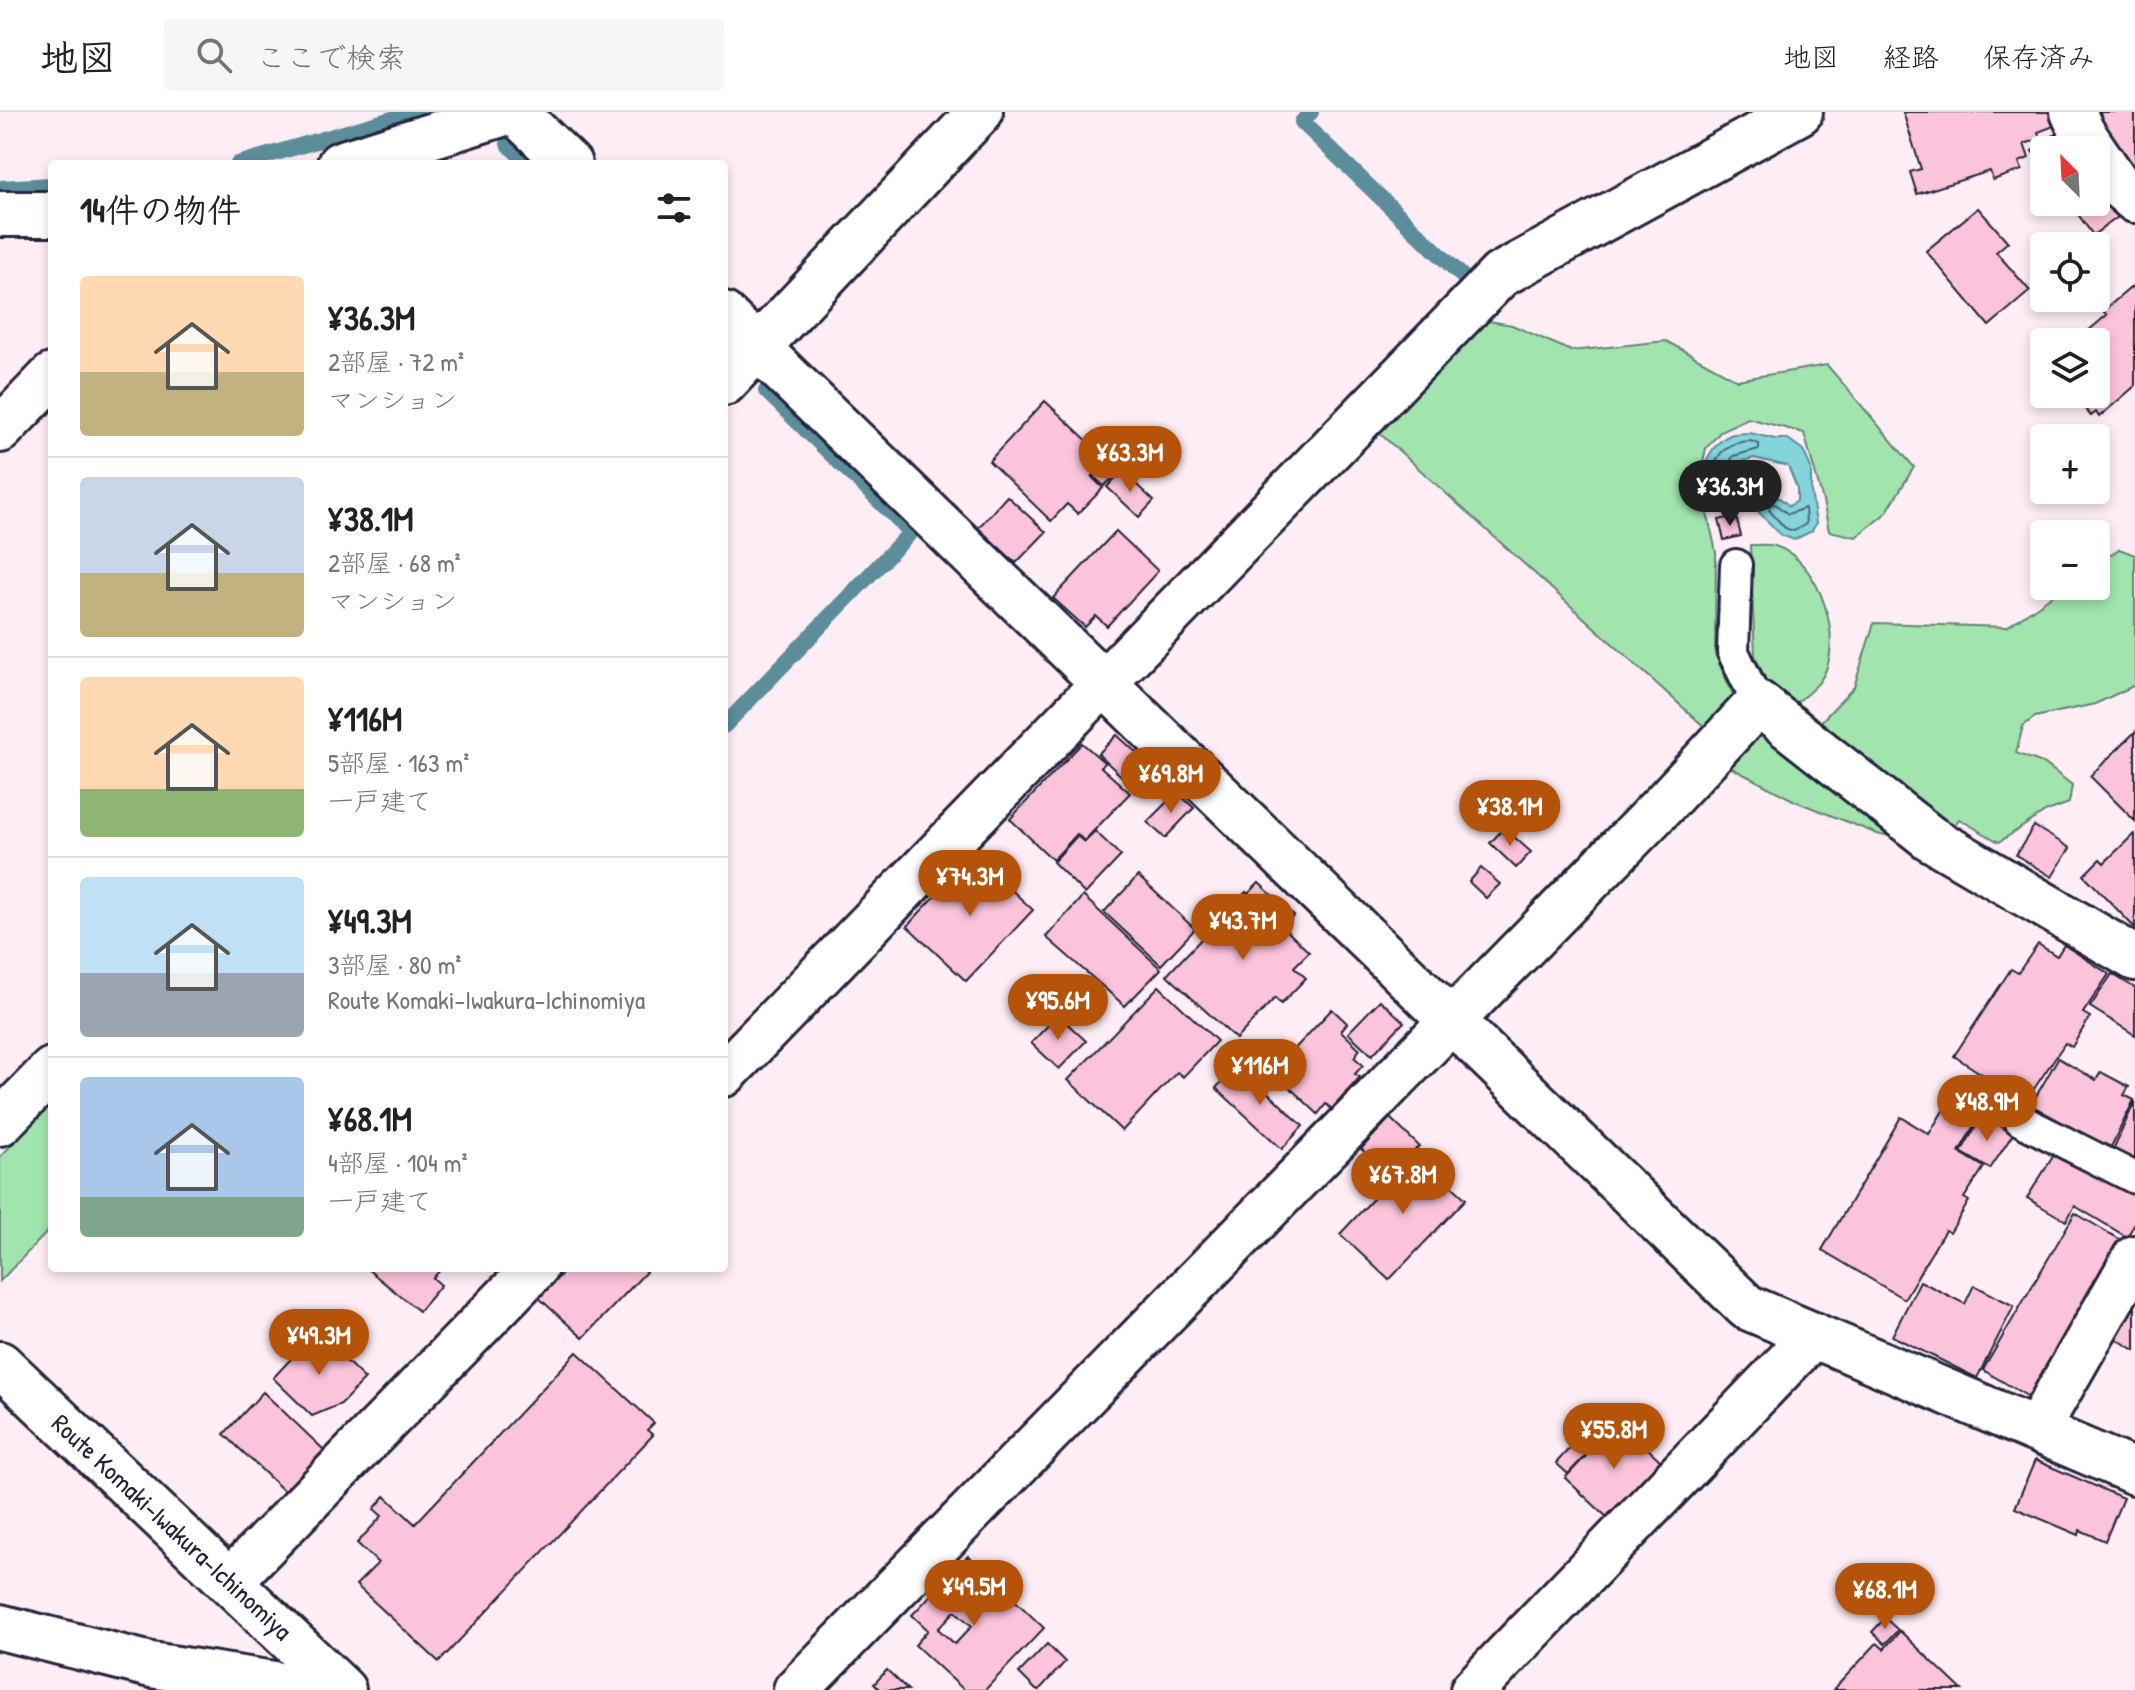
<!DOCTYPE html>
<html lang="ja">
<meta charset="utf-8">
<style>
:root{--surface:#fff;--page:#f6f6f6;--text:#222;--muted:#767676;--line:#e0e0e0;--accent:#b45309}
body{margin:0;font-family:"Patrick Hand","Klee One",sans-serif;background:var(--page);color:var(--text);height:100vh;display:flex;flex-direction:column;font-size:30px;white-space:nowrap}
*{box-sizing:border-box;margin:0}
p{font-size:26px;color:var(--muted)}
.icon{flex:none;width:44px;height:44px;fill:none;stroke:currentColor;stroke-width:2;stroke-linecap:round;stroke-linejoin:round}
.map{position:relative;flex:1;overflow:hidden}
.sheet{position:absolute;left:48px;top:48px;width:680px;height:1112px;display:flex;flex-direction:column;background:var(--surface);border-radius:8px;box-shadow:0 4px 12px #0003}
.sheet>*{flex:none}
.needle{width:52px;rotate:336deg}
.tools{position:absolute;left:2030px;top:24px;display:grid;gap:16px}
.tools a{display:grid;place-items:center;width:80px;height:80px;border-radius:8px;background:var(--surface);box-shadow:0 4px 12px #0003;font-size:40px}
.price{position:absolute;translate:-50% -68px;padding:0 18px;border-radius:28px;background:var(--accent);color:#fff;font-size:26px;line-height:52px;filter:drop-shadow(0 2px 4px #0008)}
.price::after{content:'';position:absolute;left:50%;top:48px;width:24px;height:18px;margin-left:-12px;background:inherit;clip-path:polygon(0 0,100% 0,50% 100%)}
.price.current{background:#222;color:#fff}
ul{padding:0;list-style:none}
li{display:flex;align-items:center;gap:24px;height:200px;padding:0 32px}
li+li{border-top:2px solid var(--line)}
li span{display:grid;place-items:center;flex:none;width:224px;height:160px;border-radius:8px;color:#555}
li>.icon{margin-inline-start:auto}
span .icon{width:96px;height:96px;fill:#fffc;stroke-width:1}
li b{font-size:34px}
h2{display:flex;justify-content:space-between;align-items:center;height:96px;padding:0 32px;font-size:34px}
header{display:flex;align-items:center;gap:48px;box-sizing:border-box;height:112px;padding:0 40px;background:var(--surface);border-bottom:2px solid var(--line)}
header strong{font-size:38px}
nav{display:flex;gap:44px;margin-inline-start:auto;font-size:28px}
.search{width:560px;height:72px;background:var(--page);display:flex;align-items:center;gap:20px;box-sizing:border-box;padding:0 28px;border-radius:8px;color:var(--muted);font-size:30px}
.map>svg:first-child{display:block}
</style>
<header>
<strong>地図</strong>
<div class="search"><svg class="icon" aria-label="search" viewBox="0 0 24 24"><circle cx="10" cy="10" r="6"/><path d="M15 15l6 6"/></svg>ここで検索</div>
<nav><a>地図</a><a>経路</a><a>保存済み</a></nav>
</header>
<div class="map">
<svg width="2135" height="1578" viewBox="0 0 2135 1578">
<rect width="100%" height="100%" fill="#feedf4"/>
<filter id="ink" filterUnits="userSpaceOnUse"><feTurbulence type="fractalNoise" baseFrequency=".0125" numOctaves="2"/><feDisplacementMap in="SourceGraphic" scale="16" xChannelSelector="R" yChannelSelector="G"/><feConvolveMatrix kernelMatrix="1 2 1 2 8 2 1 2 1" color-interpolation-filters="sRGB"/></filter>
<g filter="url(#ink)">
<!-- green -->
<g fill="#a2e4ae" stroke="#628374" stroke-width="2">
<polygon points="1483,208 1512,213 1571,239 1666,229 1737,268 1827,253 1914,355 1886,401 1856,425 1829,419 1823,389 1804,321 1748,306 1722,318 1706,336 1697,378 1709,408 1716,440 1715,542 1735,587 1708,618 1376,318"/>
<path d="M 1750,433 C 1758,433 1768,432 1775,434 C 1820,447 1847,532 1820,569 C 1814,577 1804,584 1796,591 L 1769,575 L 1755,544 Z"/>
<polygon points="2119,437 2135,443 2135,573 2095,592 2035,605 2023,614 2016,641 2045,652 2072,673 2069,691 2045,700 1999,730 1959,707 1948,722 1815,616 1854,575 1874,511 2007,515 2066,474 2096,474 2096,453"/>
<polygon points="1769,621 1907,724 1880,723 1795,689 1722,651 1748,630"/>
<polygon points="52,990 52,1115 0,1169 0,1045"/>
</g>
<!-- water -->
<path fill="#83d4db" stroke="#5c8d9b" stroke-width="2" fill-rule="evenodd" d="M 1750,321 L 1775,327 L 1788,327 L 1803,338 L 1811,356 L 1811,380 L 1816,411 L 1812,419 L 1794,428 L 1781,423 L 1739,380 L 1715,378 C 1713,376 1707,370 1706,368 C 1699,352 1716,329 1730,323 C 1736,321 1744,321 1750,321 ZM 1754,346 L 1788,354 L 1797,376 L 1797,389 L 1789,394 C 1773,377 1752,376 1734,358 L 1739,350 Z"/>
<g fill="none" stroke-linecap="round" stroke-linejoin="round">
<!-- shore -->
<g stroke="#49697b" stroke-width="2">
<path d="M 1750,329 L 1759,332 L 1759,337 L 1733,344 L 1727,356 L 1729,369 L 1717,369 L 1713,359 C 1718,338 1729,330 1750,329 Z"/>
<polygon points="1775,392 1788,402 1805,396 1806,412 1794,419 1785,416 1769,398 1770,393"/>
</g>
<!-- stream -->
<g stroke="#5c8d9b" stroke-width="16">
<polyline points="1311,0 1302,10 1462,164"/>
<polyline points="508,32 528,52"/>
<polyline points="238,52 416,0"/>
<polyline points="0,76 52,73"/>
<polyline points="724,614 911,420 766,279"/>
</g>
</g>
<!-- building -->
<g fill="#fcc4db" stroke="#22223b" stroke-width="2" fill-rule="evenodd">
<polygon points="1903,0 2059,0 2060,4 2052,7 2054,14 2038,20 2040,27 2024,32 2029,46 2019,50 2022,58 1993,68 1990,59 1917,82 1910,60 1921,57"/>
<polygon points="2093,0 2135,0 2135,52 2128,56"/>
<polygon points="2064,16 2080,38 2044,38 2044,55 2032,39"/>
<polygon points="2096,60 2125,100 2093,123 2069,90 2096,90"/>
<polygon points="1978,96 2008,130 1996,140 2030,179 1989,214 1926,139"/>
<polygon points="2135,172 2135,274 2099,305 2096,300 2091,304 2072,282 2096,282 2096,230 2075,230 2107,203 2103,199"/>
<polygon points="1045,289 1108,348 1092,365 1103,376 1078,402 1067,392 1051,409 989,349"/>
<polygon points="1107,351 1118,361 1104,374 1094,365"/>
<polygon points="1763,352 1773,362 1762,373 1752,364"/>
<polygon points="1122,359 1154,389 1139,405 1107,375"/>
<polygon points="1007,384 1046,420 1016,451 978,416"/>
<polygon points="1736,404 1741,424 1724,428 1719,408"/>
<polygon points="1116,419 1158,459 1107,514 1096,504 1085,515 1053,486"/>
<polygon points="2135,620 2135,709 2090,664"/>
<polygon points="1117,623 1151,654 1132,674 1098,642"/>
<polygon points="1082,631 1105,651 1101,655 1130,681 1084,729 1077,722 1053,748 1010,707"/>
<polygon points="1177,680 1194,696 1165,726 1147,710"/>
<polygon points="2034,714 2070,736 2052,765 2016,743"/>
<polygon points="1504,716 1531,740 1516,756 1490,731"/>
<polygon points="1095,719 1121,744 1085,782 1053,750 1077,724 1084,730"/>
<polygon points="2134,722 2135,724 2135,816 2084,763 2100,747 2104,751"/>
<polygon points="974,743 1033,798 966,869 907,814"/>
<polygon points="1481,756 1500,772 1486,786 1469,770"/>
<polygon points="1138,764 1195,817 1161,853 1104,800"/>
<polygon points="1259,771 1294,804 1283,815 1309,840 1294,855 1306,866 1281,892 1275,886 1236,927 1167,863 1246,780 1248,782"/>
<polygon points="1083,784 1161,857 1125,894 1046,825"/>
<polygon points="2038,832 2057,844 2064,833 2109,862 2083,901 2090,905 2072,935 2065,931 2025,990 1954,944 2011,857 2018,861"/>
<polygon points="2112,862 2135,876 2135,923 2090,895"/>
<polygon points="1159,874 1217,929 1183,965 1177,960 1122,1019 1068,968"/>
<polygon points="1380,888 1404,910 1372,943 1348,921"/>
<polygon points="1332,897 1347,911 1341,919 1360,937 1354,945 1363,953 1355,962 1360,965 1332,997 1326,992 1318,1002 1273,960"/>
<polygon points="1058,903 1086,929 1059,957 1031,931"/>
<polygon points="2058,946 2096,968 2101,960 2129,975 2124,983 2134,988 2110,1037 2031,993"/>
<polygon points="1238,952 1303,1014 1282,1037 1216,976"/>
<polygon points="1950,987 1979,1005 1959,1040 1984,1055 1964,1086 1969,1089 1950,1121 1945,1118 1904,1187 1822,1138 1901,1005 1929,1022"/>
<polygon points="2135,989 2135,1050 2112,1040"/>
<polygon points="1982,1004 2013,1022 1990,1057 1961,1040"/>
<polygon points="1390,1006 1419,1034 1391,1064 1361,1037"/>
<polygon points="2059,1035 2135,1080 2135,1111 2127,1125 2075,1094 2066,1109 2027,1086"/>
<polygon points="1416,1041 1466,1087 1389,1168 1340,1122"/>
<polygon points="2075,1101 2124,1130 2032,1287 1983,1258"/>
<polygon points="366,1156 442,1156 433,1166 441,1173 419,1199"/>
<polygon points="567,1156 642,1156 646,1160 583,1226 539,1186"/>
<polygon points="1920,1169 1965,1192 1974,1173 2014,1194 1977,1266 1892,1224"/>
<polygon points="2135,1173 2135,1238 2106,1221"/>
<polygon points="316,1220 365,1267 341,1292 312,1304 273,1266"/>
<polygon points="577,1240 654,1311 647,1318 653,1323 439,1550 356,1473 378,1451 357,1431 382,1404 374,1397 385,1384 415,1412"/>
<polygon points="263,1280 324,1338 285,1380 224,1322"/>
<polygon points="1604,1299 1617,1310 1568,1362 1556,1351"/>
<polygon points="1619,1309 1663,1351 1610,1408 1565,1366"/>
<polygon points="2035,1348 2123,1386 2105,1429 2080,1418 2079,1423 2015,1396"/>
<path d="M 968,1444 L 1044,1516 L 985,1578 L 964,1578 L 915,1533 L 928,1518 L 912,1503 ZM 955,1499 L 972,1514 L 955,1532 L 938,1517 Z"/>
<polygon points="1885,1506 1898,1518 1885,1532 1872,1520"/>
<polygon points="1900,1519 1962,1578 1833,1578 1877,1531 1884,1537"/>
<polygon points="1047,1532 1065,1550 1039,1578 1036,1578 1019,1561"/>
<polygon points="887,1558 908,1578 880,1578 874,1572"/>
</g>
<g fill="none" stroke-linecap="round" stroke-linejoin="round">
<!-- service casing -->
<g stroke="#22223b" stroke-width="36">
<g id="service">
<polyline points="1736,453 1733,540 1758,591"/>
<polyline points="2020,1008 2135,1066"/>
</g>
</g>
<!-- minor casing -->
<g stroke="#22223b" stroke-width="50">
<g id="minor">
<polyline points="515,0 569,52"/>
<polyline points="2073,0 2082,20 2094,38"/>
<polyline points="2096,41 2118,73 2135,88"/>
<polyline points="340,52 508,0"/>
<polyline points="0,102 52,102"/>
<polyline points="724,203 1747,1195 2135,1360"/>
<polyline points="724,271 980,0"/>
<polyline points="0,318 52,264"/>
<polyline points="724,962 1500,163 1800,0"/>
<polyline points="0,1011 52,958"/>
<polyline points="2037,1317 2135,1146"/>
<polyline points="230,1469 535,1156"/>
<polyline points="0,1515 151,1553 313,1578"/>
<polyline points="796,1578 1663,693 1758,591 1930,726 2135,846"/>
<polyline points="1473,1578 1814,1223"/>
</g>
</g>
<!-- secondary casing -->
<g stroke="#22223b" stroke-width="50">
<polyline id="secondary" points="0,1252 343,1578"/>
</g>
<!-- service -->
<use href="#service" stroke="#fff" stroke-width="30"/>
<!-- minor -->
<use href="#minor" stroke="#fff" stroke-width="44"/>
<!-- secondary -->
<use href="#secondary" stroke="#fff" stroke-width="44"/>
</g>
</g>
<g text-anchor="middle" stroke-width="6" stroke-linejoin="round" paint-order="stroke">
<!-- street labels -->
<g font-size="26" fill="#22223b" stroke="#fff">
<text transform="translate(172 1415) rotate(43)" y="9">Route Komaki-Iwakura-Ichinomiya</text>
</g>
</g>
</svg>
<div class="tools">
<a><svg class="needle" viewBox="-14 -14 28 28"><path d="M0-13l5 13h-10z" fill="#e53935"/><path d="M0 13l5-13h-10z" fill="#767676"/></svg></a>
<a><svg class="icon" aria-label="locate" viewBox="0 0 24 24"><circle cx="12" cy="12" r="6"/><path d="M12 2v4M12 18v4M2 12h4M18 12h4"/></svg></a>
<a><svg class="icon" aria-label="layers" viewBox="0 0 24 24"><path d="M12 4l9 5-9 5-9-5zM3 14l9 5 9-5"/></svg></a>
<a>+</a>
<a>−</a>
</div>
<b class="price" style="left:1130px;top:382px">¥63.3M</b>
<b class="price current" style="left:1730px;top:416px">¥36.3M</b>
<b class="price" style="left:1171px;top:703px">¥69.8M</b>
<b class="price" style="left:1510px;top:736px">¥38.1M</b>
<b class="price" style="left:970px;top:806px">¥74.3M</b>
<b class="price" style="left:1243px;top:850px">¥43.7M</b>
<b class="price" style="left:1058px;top:930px">¥95.6M</b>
<b class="price" style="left:1260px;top:995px">¥116M</b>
<b class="price" style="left:1987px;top:1031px">¥48.9M</b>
<b class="price" style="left:1403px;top:1104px">¥67.8M</b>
<b class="price" style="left:319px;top:1265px">¥49.3M</b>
<b class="price" style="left:1614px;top:1359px">¥55.8M</b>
<b class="price" style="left:974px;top:1516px">¥49.5M</b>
<b class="price" style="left:1885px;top:1519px">¥68.1M</b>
<section class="sheet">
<h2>14件の物件<svg class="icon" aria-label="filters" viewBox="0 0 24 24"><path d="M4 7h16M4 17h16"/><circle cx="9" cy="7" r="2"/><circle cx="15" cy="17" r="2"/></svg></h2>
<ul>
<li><span style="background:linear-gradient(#ffd9b3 60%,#c2b280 0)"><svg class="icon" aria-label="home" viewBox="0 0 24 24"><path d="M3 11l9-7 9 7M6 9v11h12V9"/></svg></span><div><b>¥36.3M</b><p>2部屋 · 72 m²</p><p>マンション</p></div></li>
<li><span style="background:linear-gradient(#c9d6e8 60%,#c2b280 0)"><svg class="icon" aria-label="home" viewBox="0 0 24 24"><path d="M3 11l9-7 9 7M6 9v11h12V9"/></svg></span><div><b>¥38.1M</b><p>2部屋 · 68 m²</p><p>マンション</p></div></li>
<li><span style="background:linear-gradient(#ffd9b3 70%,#8fb573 0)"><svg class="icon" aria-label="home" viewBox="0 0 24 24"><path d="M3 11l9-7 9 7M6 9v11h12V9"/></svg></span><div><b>¥116M</b><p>5部屋 · 163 m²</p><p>一戸建て</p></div></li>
<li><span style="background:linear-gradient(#bfe0f5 60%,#9aa5b1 0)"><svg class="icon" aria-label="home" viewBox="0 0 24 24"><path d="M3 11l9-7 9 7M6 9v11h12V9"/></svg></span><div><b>¥49.3M</b><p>3部屋 · 80 m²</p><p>Route Komaki-Iwakura-Ichinomiya</p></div></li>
<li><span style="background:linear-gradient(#a9c7e8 75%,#7fa58c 0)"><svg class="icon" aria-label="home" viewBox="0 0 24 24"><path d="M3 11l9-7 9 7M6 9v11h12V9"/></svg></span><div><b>¥68.1M</b><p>4部屋 · 104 m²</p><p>一戸建て</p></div></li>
</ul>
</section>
</div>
